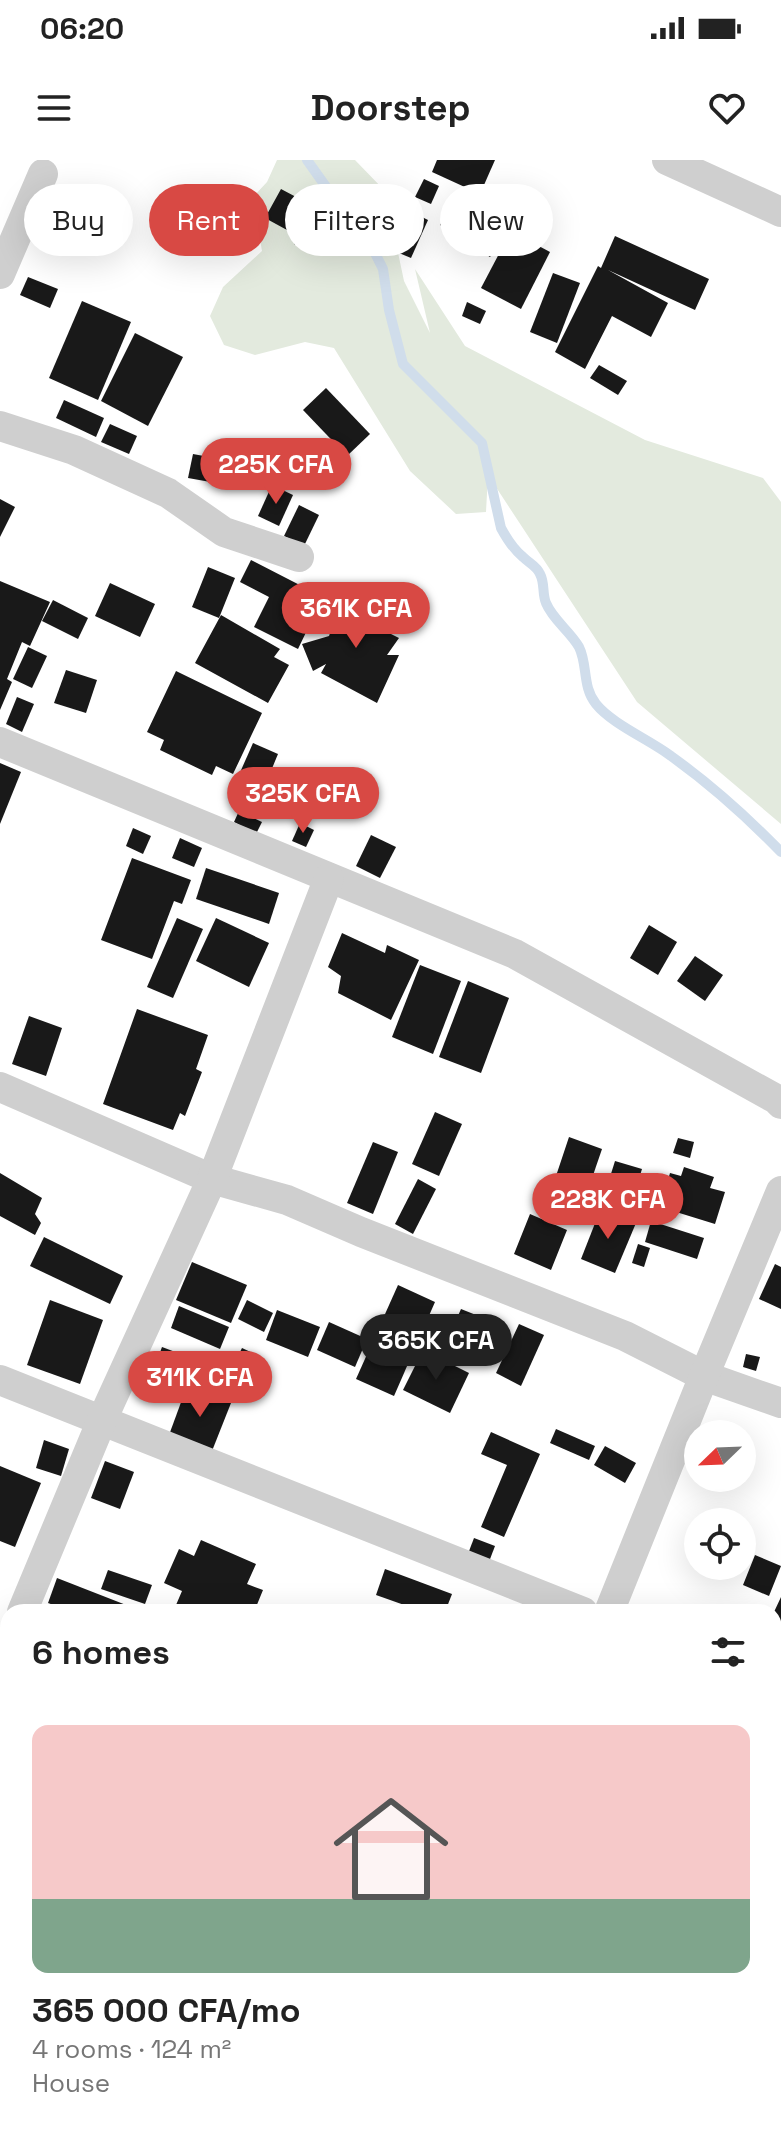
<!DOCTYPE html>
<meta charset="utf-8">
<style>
:root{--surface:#fff;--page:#f2f2f2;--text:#222;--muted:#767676;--accent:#d84944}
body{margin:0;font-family:"Space Grotesk",sans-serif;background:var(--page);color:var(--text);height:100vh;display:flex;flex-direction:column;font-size:30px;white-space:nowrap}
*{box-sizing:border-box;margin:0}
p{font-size:26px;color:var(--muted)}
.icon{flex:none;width:44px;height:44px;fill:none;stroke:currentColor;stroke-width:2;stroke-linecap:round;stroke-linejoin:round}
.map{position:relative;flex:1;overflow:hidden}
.side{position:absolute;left:0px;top:1444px;width:782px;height:536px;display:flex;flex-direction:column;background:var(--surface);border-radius:24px 24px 0 0;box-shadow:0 8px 32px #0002}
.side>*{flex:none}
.hud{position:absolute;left:24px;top:24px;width:734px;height:72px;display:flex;gap:16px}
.needle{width:52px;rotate:247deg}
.controls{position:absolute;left:684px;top:1260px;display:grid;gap:16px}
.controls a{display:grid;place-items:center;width:72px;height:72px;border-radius:50%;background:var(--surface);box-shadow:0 8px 32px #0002;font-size:40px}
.price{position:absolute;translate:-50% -68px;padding:0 18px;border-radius:28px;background:var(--accent);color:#fff;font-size:26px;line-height:52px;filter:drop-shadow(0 2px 4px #0008)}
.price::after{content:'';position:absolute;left:50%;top:48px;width:24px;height:18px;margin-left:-12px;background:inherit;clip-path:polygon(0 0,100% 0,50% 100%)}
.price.current{background:#222;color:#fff}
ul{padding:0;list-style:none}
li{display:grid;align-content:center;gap:16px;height:424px;padding:0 32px}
li span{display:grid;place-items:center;height:248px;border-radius:16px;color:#555}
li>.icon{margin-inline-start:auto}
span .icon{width:144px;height:144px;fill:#fffc;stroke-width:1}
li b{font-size:34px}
h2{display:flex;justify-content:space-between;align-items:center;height:96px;padding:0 32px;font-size:34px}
.pill{padding:0 28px;border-radius:36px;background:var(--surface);box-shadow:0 8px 32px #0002;font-size:28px;line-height:72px}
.pill.current{background:var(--accent);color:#fff}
.status{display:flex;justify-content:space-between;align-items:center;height:56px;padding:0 40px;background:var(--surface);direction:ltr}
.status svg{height:22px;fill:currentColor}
header{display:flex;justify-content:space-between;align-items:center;height:104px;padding:0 32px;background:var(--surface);font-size:36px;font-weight:700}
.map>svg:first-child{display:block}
</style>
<div class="status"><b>06:20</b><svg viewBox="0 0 49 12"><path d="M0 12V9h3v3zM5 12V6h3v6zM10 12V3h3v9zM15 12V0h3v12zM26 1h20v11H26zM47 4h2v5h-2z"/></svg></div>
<header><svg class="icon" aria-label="menu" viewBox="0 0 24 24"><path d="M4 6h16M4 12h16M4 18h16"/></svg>Doorstep<svg class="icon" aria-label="heart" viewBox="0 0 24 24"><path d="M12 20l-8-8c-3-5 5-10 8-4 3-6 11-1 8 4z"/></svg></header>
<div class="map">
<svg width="781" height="1980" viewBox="0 0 781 1980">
<rect width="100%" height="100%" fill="#fff"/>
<!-- green -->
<polygon fill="#e3eade" points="277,0 355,0 385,31 404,121 430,173 415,109 465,186 645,280 763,318 781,342 781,664 637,542 488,315 486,352 456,354 410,311 334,188 305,182 255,195 224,185 210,156 223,127 262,91 253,37 267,22"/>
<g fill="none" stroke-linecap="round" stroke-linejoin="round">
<!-- stream -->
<path stroke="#d0ddeb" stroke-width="10" d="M 307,0 L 339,45 L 371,85 L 383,109 L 389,150 L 403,204 L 482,283 L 501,368 C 507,379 513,389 523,397 C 529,403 537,406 540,414 C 545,423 542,434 546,443 C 553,460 570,471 579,487 C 588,505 582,527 596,544 C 612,564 650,580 671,596 C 710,624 747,657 781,692"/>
</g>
<!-- building -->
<g fill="#191919">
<polygon points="437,0 495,0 480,34 432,12"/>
<polygon points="424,19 439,26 431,44 415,37"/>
<polygon points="281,29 332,56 312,94 294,84 298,76 265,58"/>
<polygon points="459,34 479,47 472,59 503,78 490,97 440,65"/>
<polygon points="177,37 197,49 187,65 168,53"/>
<polygon points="215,48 246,65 241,75 251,80 245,92 203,71"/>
<polygon points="416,54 428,60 411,98 399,93"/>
<polygon points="511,71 550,92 521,149 481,128"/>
<polygon points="615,76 709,119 695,150 608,110 668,143 651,177 612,156 585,209 555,192 598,106 601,108"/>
<polygon points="553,113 580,123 557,183 530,172"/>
<polygon points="28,117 58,129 50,148 20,135"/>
<polygon points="82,141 131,162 98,240 49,218"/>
<polygon points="467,142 486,151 480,164 462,156"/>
<polygon points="135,173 183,197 148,266 101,241"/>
<polygon points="599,205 627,221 618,235 590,218"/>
<polygon points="326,228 370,274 347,296 303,250"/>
<polygon points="64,240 104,258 96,277 56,258"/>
<polygon points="110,264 137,276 129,294 101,282"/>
<polygon points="193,294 220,299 216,323 188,318"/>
<polygon points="272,325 293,335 279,366 258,356"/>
<polygon points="0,339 15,347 0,377"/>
<polygon points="299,345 319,355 304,386 284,376"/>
<polygon points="251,400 323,437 298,489 254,467 269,437 240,422"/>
<polygon points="208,407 235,418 219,458 192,447"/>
<polygon points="0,421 50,442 30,486 22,482 7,519 12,522 0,550"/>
<polygon points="110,423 155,444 140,477 95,456"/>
<polygon points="357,438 361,449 376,459 381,454 398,464 391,474 399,478 387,495 399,495 377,543 321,513 326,504 313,511 302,484 329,476 334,462 326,445"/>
<polygon points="53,440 88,458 78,479 42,461"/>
<polygon points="221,455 280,489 274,497 289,505 268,543 195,503"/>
<polygon points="28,487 47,496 32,528 13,519"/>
<polygon points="66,510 97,520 86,553 54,543"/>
<polygon points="176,511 262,553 233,614 216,606 212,615 160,590 164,580 147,572"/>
<polygon points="17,537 34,544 22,572 6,564"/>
<polygon points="253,583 278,594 261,635 235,624"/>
<polygon points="0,603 21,612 0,664"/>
<polygon points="239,651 262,662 256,674 234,662"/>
<polygon points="300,663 314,670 306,687 292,681"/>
<polygon points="133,668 151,676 143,694 126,686"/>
<polygon points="371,675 396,687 380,718 356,706"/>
<polygon points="180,678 202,688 194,707 172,698"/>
<polygon points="132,698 191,720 182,744 174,741 152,799 101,780"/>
<polygon points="206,708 279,733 269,764 196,739"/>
<polygon points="177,758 203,769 173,838 147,827"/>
<polygon points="216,758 269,783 249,827 196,801"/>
<polygon points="649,765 677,782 658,815 630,798"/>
<polygon points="342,773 385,793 387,785 419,800 391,860 338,833 341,816 328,807"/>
<polygon points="695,796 723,815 705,841 677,821"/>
<polygon points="420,805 461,821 433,894 392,877"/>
<polygon points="468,821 509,838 481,913 439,897"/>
<polygon points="137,849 208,875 196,909 202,912 185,956 180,953 173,970 103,944"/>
<polygon points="29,856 62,868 46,916 12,904"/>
<polygon points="435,952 462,964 439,1016 412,1004"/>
<polygon points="569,977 602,989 589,1027 556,1016"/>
<polygon points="678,978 694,982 690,998 673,993"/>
<polygon points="373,982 398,992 373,1054 347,1043"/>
<polygon points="615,1001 642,1009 631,1044 604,1036"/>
<polygon points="684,1007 714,1017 710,1028 725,1032 715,1064 660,1047 670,1013 681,1016"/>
<polygon points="0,1013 42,1038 35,1054 41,1063 35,1075 0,1056"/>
<polygon points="418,1019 436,1029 413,1074 395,1064"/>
<polygon points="601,1048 636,1063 615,1113 581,1099"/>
<polygon points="530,1054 567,1070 551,1110 514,1094"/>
<polygon points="651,1061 704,1078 697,1099 645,1082"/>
<polygon points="44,1077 123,1116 110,1144 30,1106"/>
<polygon points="638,1084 650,1088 644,1107 632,1103"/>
<polygon points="192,1102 247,1125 231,1163 176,1140"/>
<polygon points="775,1104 781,1107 781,1149 759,1139"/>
<polygon points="398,1125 435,1142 394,1236 356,1219"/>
<polygon points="50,1140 103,1160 80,1224 27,1205"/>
<polygon points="247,1140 273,1153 264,1172 238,1159"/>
<polygon points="179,1146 229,1167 220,1189 171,1168"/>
<polygon points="461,1149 486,1159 468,1201 443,1190"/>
<polygon points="277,1150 320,1167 308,1197 266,1180"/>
<polygon points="329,1162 367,1179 355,1207 317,1190"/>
<polygon points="519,1164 544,1175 521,1226 496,1213"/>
<polygon points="162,1187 186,1196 173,1229 150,1220"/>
<polygon points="242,1188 259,1196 247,1220 230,1212"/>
<polygon points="423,1190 469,1213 450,1253 403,1230"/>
<polygon points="746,1194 760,1197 756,1211 743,1207"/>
<polygon points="187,1226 231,1243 212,1291 169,1275"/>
<polygon points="556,1269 595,1286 589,1300 550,1283"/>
<polygon points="491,1272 540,1294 504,1377 481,1367 507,1305 481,1294"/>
<polygon points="44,1280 69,1289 61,1316 36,1308"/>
<polygon points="605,1286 636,1303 625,1323 594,1305"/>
<polygon points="105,1301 134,1312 120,1349 91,1338"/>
<polygon points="0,1306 41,1323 15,1387 0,1381"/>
<polygon points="474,1378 495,1386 487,1407 466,1399"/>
<polygon points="201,1380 256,1404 247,1424 263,1430 254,1452 192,1452 176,1445 182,1431 164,1423 179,1389 194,1396"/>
<polygon points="755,1395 781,1406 769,1436 743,1425"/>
<polygon points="385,1409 452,1434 445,1452 424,1452 376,1435"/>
<polygon points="108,1410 152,1425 145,1444 101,1429"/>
<polygon points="57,1418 144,1452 72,1452 48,1443"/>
<polygon points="781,1437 781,1535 774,1532 774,1452"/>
<polygon points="781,1724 781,1836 774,1833 774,1741"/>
<polygon points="0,1900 8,1904 8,1972 28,1972 24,1980 0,1980"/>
<polygon points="48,1972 104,1972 101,1980 44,1980"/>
<polygon points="480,1972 508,1972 504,1980 476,1980"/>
</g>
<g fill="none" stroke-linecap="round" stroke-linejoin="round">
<!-- minor -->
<g stroke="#cfcfcf" stroke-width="30">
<polyline points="667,0 781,52"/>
<polyline points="0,114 43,14"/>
<polyline points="0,266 74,290 168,333 224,372 299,397"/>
<polyline points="0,582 515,794 776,939 781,944"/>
<polyline points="0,927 212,1019 287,1040 361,1072 625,1176 704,1216 781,1243"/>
<polyline points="0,1220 583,1452"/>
<polyline points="22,1452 102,1260 212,1019 329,718"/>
<polyline points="609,1452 704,1216 781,1031"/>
<polyline points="0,1504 8,1485"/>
<polyline points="774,1539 781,1542"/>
<polyline points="0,1550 8,1553"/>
<polyline points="774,1850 781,1853"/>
<polyline points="0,1872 8,1876"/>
<polyline points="235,1972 258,1980"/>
<polyline points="394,1980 398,1972"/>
</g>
</g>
</svg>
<div class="controls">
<a><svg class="needle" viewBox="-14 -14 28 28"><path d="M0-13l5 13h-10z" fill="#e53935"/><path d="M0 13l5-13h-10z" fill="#767676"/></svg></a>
<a><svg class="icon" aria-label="locate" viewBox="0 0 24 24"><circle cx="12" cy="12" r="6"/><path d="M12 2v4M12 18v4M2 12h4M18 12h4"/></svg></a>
</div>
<b class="price" style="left:276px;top:346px">225K CFA</b>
<b class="price" style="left:356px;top:490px">361K CFA</b>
<b class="price" style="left:303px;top:675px">325K CFA</b>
<b class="price" style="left:608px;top:1081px">228K CFA</b>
<b class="price current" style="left:436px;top:1222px">365K CFA</b>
<b class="price" style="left:200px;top:1259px">311K CFA</b>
<div class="hud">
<a class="pill">Buy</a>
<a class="pill current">Rent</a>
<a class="pill">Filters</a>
<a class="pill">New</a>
</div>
<section class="side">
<h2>6 homes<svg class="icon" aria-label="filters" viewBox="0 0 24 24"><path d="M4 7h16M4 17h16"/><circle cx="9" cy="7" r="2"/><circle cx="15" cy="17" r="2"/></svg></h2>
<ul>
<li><span style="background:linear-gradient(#f6c9c9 70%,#7fa58c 0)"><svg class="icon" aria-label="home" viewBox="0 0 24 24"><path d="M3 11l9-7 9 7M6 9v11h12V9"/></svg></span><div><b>365 000 CFA/mo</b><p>4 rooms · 124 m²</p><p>House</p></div></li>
</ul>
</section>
</div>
